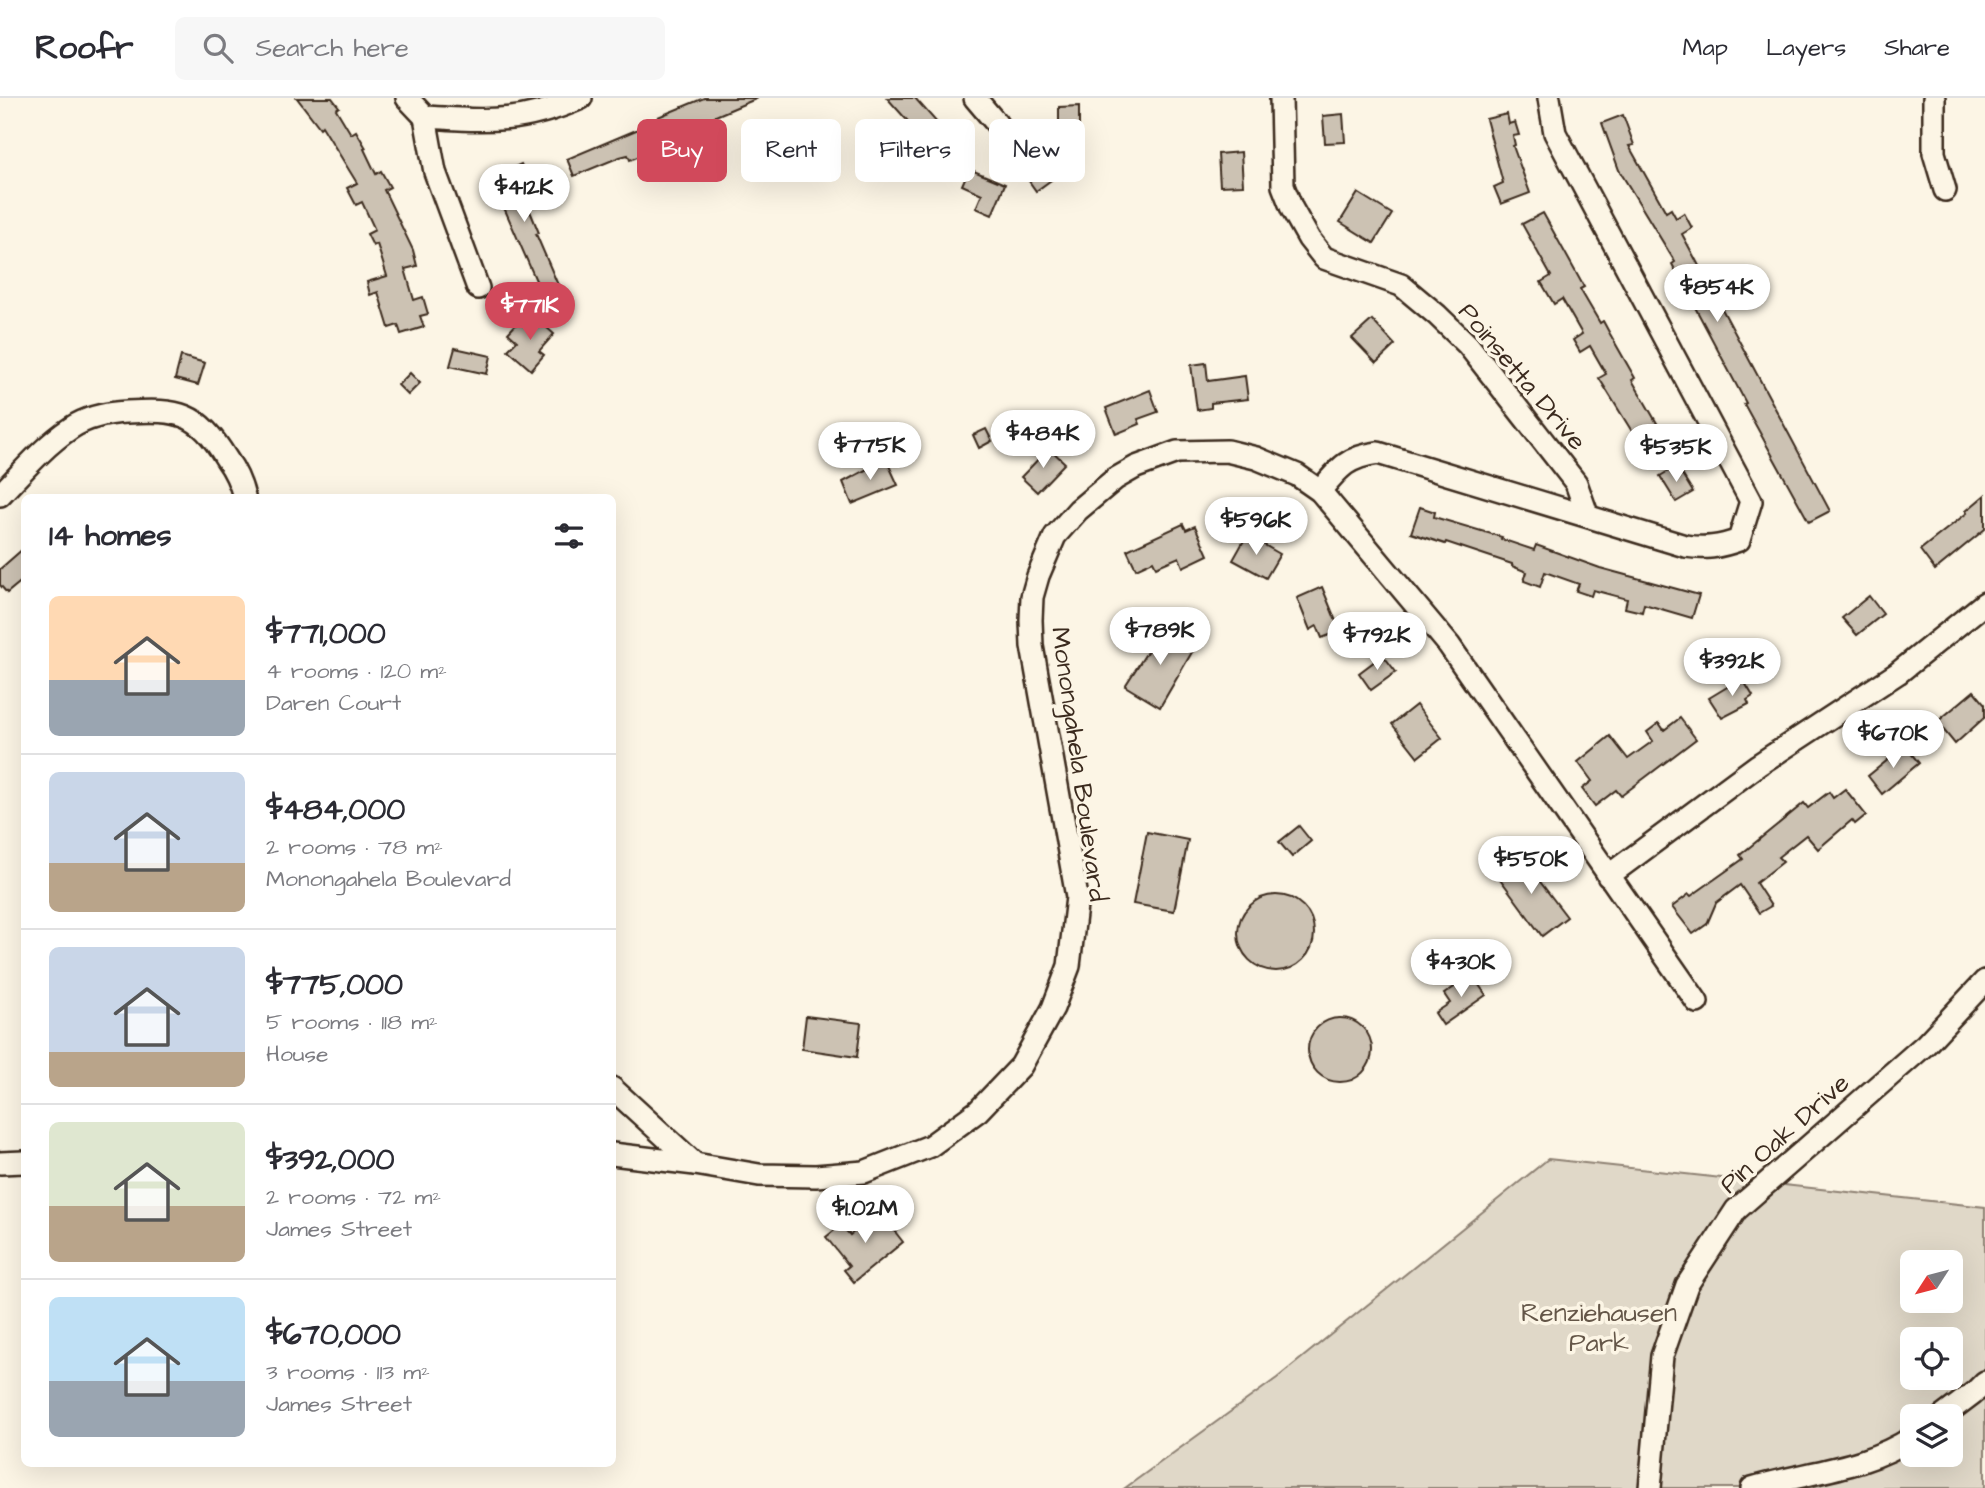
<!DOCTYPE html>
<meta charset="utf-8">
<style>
:root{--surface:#fff;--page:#f7f7f7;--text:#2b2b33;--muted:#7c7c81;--line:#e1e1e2;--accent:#d1495b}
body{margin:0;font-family:"Architects Daughter",sans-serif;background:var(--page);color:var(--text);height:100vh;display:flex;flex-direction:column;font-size:26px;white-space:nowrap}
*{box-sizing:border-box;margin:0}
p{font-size:23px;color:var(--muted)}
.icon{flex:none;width:38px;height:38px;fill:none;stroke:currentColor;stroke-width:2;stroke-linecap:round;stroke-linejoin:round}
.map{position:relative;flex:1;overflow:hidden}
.panel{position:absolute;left:21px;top:396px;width:595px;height:973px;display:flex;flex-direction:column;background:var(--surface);border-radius:10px;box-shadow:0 7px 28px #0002}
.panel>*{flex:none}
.hud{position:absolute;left:637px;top:21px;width:665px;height:63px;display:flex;gap:14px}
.needle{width:46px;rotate:234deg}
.fabs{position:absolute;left:1900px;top:1152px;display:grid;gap:14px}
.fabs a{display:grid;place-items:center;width:63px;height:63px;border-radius:10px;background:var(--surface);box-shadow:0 7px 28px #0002;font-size:35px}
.price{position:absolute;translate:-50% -60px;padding:0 16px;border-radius:24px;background:#fff;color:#222;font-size:23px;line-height:46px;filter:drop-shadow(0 2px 4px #0008)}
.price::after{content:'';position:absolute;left:50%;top:42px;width:21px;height:16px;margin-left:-10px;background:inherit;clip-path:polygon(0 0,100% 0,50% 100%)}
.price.on{background:var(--accent);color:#fff}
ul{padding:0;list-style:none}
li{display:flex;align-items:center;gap:21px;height:175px;padding:0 28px}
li+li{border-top:2px solid var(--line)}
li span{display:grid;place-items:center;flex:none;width:196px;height:140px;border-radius:10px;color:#555}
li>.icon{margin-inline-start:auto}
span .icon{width:84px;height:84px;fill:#fffc;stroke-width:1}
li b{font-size:30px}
h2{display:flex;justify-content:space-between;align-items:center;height:84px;padding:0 28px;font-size:30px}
.chip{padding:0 24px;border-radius:10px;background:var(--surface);box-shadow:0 7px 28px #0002;font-size:24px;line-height:63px}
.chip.on{background:var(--accent);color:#fff}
header{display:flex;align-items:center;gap:42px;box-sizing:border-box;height:98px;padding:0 35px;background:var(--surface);border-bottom:2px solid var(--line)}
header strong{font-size:33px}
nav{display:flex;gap:38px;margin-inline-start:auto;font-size:24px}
.search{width:490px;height:63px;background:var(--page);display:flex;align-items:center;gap:18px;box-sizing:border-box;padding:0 24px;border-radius:10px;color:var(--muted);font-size:26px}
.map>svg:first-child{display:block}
</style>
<header>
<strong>Roofr</strong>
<div class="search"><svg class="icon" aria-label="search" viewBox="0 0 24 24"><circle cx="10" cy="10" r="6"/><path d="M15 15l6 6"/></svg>Search here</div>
<nav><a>Map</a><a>Layers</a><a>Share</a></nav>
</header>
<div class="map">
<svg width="1985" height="1390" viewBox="0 0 1985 1390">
<rect width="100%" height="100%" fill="#fcf5e5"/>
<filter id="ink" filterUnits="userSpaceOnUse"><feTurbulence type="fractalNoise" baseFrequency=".0143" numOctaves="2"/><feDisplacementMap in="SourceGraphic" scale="14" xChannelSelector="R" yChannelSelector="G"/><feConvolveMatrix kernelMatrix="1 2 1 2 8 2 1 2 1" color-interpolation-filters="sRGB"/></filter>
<g filter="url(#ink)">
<!-- green -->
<path fill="#e0d8c8" stroke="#8e8173" stroke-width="2" fill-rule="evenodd" d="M 1548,1061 L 1985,1109 L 1985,1390 L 1125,1390 L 1277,1280 ZM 1913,1164 L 1951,1164 L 1951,1202 L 1913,1202 ZM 1913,1241 L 1951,1241 L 1951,1279 L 1913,1279 ZM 1913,1318 L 1951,1318 L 1951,1356 L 1913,1356 Z"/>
<!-- building -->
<g fill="#ccc2b3" stroke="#3b2a1e" stroke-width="2">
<polygon points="297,0 332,0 339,9 336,11 351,36 356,33 366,50 364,51 376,76 381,73 390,89 384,92 413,152 417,168 405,171 414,202 423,199 428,216 420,218 424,229 401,236 398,227 389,230 378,194 370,197 367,184 387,178 377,146 373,148 367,136 375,132 362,104 356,107 347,90 357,85 322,28 320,30"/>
<polygon points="704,0 758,0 652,45 643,49 645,56 630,62 628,57 620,59 574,78 567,61 660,22 658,19"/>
<polygon points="887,0 915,0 939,27 936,29 949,48 933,60 912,31 914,30"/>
<polygon points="1079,8 1079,35 1059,35 1059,9"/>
<polygon points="1343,16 1345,44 1325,45 1323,18"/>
<polygon points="1507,16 1509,26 1515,24 1519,37 1513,38 1515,47 1513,48 1530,95 1501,106 1494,89 1503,85 1486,21"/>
<polygon points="1623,17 1634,47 1629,48 1666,114 1671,111 1676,120 1684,115 1692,130 1682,136 1830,413 1809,424 1744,306 1746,305 1672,166 1675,164 1619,72 1602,25"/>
<polygon points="1241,54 1243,87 1220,88 1218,56"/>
<polygon points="1046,60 1058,77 1036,93 1024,76"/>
<polygon points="521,66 530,87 521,91 539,135 536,136 558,187 541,194 491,80"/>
<polygon points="969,71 1005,86 992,117 976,110 982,96 962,87"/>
<polygon points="1358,95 1392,116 1374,145 1340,124"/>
<polygon points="1543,115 1584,189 1580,191 1600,225 1603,223 1610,236 1635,280 1632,282 1658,327 1636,340 1599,280 1606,276 1590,248 1580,254 1573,242 1582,236 1562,201 1554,206 1541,184 1551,178 1522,126"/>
<polygon points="536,220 554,236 539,253 544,257 531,272 508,252 517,243 508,235 521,221 529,229"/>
<polygon points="1372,222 1395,247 1376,265 1352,240"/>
<polygon points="455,250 491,258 487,276 450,268"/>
<polygon points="181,258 205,265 198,287 175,281"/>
<polygon points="1206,265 1208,283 1245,278 1248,301 1211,305 1211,310 1197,312 1191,267"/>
<polygon points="410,275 420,285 408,297 398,287"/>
<polygon points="1150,292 1158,314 1138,321 1140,326 1116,336 1106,310"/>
<polygon points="986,331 992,343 979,350 973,337"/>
<polygon points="1049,350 1065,365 1037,394 1021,379"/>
<polygon points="886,361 898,387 852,406 843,384"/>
<polygon points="1677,368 1693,394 1676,404 1660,378"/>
<polygon points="1985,397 1985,431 1935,472 1920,452 1967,415 1966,413"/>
<polygon points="1420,409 1435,414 1434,419 1502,439 1501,441 1534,452 1536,447 1600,470 1699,497 1692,520 1644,506 1642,514 1625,510 1627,501 1593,492 1591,498 1576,493 1579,486 1545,474 1540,489 1524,483 1527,474 1512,468 1512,466 1446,444 1445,446 1411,435"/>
<polygon points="1183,426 1186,432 1195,428 1208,457 1183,469 1179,459 1156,469 1153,463 1136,471 1127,452"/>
<polygon points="1247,437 1280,456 1266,480 1233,462"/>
<polygon points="24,450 24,481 7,495 0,487 0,471"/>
<polygon points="1322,489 1340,533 1322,540 1317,528 1310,532 1297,500"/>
<polygon points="1869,498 1883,516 1857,537 1842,520"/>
<polygon points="1163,529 1195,549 1160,609 1125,588"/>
<polygon points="1383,557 1396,574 1371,592 1359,575"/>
<polygon points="1742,580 1753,598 1747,602 1749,606 1722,620 1709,600"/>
<polygon points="1974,593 1985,606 1985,619 1955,646 1937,624"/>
<polygon points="1416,607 1442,640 1418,659 1392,626"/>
<polygon points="1680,620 1696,641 1621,698 1616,692 1595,708 1582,691 1592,683 1578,664 1610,638 1628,661 1653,643 1647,634 1659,625 1664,632"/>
<polygon points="1905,648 1919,665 1882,696 1868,678"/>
<polygon points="1845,691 1866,717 1855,726 1852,722 1818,751 1806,737 1778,759 1783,764 1756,785 1771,808 1759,815 1740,787 1716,805 1707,826 1693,836 1672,809 1689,796 1691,798 1743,761 1740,757 1804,705 1808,710 1829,694 1833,700"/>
<polygon points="1299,728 1311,743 1292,759 1279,744"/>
<polygon points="1147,734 1188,742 1174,813 1133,806"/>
<polygon points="1516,759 1528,775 1531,772 1567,819 1542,838 1495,774"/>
<circle cx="1276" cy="835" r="38"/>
<polygon points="1472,877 1486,897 1443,927 1435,915 1450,905 1444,896"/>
<polygon points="806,918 861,925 857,959 802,951"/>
<circle cx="1340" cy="952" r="32"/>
<polygon points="882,1117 903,1144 854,1184 844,1172 849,1168 826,1139 841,1127 850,1137 871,1119 875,1123"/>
</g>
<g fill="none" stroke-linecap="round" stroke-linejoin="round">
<!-- street casing -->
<g stroke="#3b2a1e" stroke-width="26">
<g id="street">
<path d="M 407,0 L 425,19 C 488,23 521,26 581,0"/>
<polyline points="975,0 997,26"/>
<polyline points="1281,0 1283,88 1292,111 1309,141 1324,160 1401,187 1437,217 1468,247 1576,385 1587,416"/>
<polyline points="1934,0 1934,55 1945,92"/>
<polyline points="425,19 435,74 478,190"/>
<path d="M 1320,393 C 1339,370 1347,359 1378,355 L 1685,448 C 1705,451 1720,449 1739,442 L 1751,403 L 1555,35 L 1549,0"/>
<path d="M 0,397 C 22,374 44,348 71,330 C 87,319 108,315 127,314 C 179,311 198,314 226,360 C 234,371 241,386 244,399"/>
<polyline points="1608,778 1758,667 1898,575 1985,505"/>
<polyline points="612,990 695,1066"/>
<polyline points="612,1056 695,1066 759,1077 816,1078 864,1074 930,1048 978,1013 1021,968 1053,910 1069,868 1077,799 1032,548 1031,522 1032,499 1038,478 1055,438 1078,412 1115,381 1136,369 1177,354 1227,353 1256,360 1297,377 1320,393 1449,547 1697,904"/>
<polyline points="0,1065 24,1064"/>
<polyline points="1943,1318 1976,1293 1985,1284"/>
<polyline points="1650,1390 1662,1258 1687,1187 1736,1112 1926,946 1985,883"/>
<path d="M 1752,1390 C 1806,1374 1866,1371 1913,1339"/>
</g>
</g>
<!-- street -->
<use href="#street" stroke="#fcf5e5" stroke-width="21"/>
</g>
</g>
<g text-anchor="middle" stroke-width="7" stroke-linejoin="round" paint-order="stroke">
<!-- street labels -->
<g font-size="26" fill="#3b2a1e" stroke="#fcf5e5">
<text transform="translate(1523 278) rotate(50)" y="9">Poinsetta Drive</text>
<text transform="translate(1080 666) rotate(82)" y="9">Monongahela Boulevard</text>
<text transform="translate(1784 1035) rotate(-42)" y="9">Pin Oak Drive</text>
</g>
<!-- park labels -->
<g font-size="26" fill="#645648" stroke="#fcf5e5">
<text x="1599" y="1223">Renziehausen<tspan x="1599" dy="30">Park</tspan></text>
</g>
</g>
</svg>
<div class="fabs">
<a><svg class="needle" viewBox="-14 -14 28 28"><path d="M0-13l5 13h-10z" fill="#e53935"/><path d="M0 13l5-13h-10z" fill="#7c7c81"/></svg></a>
<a><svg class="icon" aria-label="locate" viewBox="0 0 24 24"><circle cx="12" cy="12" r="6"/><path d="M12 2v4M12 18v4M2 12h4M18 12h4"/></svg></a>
<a><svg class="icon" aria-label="layers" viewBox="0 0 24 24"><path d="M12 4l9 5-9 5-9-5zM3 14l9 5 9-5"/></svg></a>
</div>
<b class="price" style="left:524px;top:126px">$412K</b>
<b class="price" style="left:1717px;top:226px">$854K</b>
<b class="price on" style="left:530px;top:244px">$771K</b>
<b class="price" style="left:1043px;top:372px">$484K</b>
<b class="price" style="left:870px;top:384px">$775K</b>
<b class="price" style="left:1676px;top:386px">$535K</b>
<b class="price" style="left:1256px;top:459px">$596K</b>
<b class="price" style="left:1160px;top:569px">$789K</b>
<b class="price" style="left:1377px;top:574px">$792K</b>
<b class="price" style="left:1732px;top:600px">$392K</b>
<b class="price" style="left:1893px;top:672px">$670K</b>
<b class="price" style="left:1531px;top:798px">$550K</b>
<b class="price" style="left:1461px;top:901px">$430K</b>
<b class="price" style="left:865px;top:1147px">$1.02M</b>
<div class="hud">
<a class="chip on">Buy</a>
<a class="chip">Rent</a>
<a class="chip">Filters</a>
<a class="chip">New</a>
</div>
<section class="panel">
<h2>14 homes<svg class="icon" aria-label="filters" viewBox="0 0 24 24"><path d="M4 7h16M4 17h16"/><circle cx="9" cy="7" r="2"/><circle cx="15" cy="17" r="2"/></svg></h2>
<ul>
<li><span style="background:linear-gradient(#ffd9b3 60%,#9aa5b1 0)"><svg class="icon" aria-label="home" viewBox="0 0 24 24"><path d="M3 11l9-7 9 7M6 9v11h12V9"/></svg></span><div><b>$771,000</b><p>4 rooms · 120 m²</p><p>Daren Court</p></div></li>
<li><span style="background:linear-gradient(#c9d6e8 65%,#b9a48a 0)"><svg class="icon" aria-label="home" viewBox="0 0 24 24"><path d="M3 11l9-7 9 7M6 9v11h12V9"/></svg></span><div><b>$484,000</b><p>2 rooms · 78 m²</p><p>Monongahela Boulevard</p></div></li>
<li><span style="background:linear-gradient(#c9d6e8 75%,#b9a48a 0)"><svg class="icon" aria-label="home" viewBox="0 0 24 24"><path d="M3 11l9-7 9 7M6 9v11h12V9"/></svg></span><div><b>$775,000</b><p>5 rooms · 118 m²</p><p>House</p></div></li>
<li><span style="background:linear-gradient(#dfe7d0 60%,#b9a48a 0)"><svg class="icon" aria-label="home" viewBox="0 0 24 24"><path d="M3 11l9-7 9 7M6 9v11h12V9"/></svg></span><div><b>$392,000</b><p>2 rooms · 72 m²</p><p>James Street</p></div></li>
<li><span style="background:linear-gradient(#bfe0f5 60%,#9aa5b1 0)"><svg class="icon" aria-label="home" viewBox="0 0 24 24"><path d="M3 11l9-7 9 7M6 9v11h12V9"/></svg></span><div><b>$670,000</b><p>3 rooms · 113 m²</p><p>James Street</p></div></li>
</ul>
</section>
</div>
